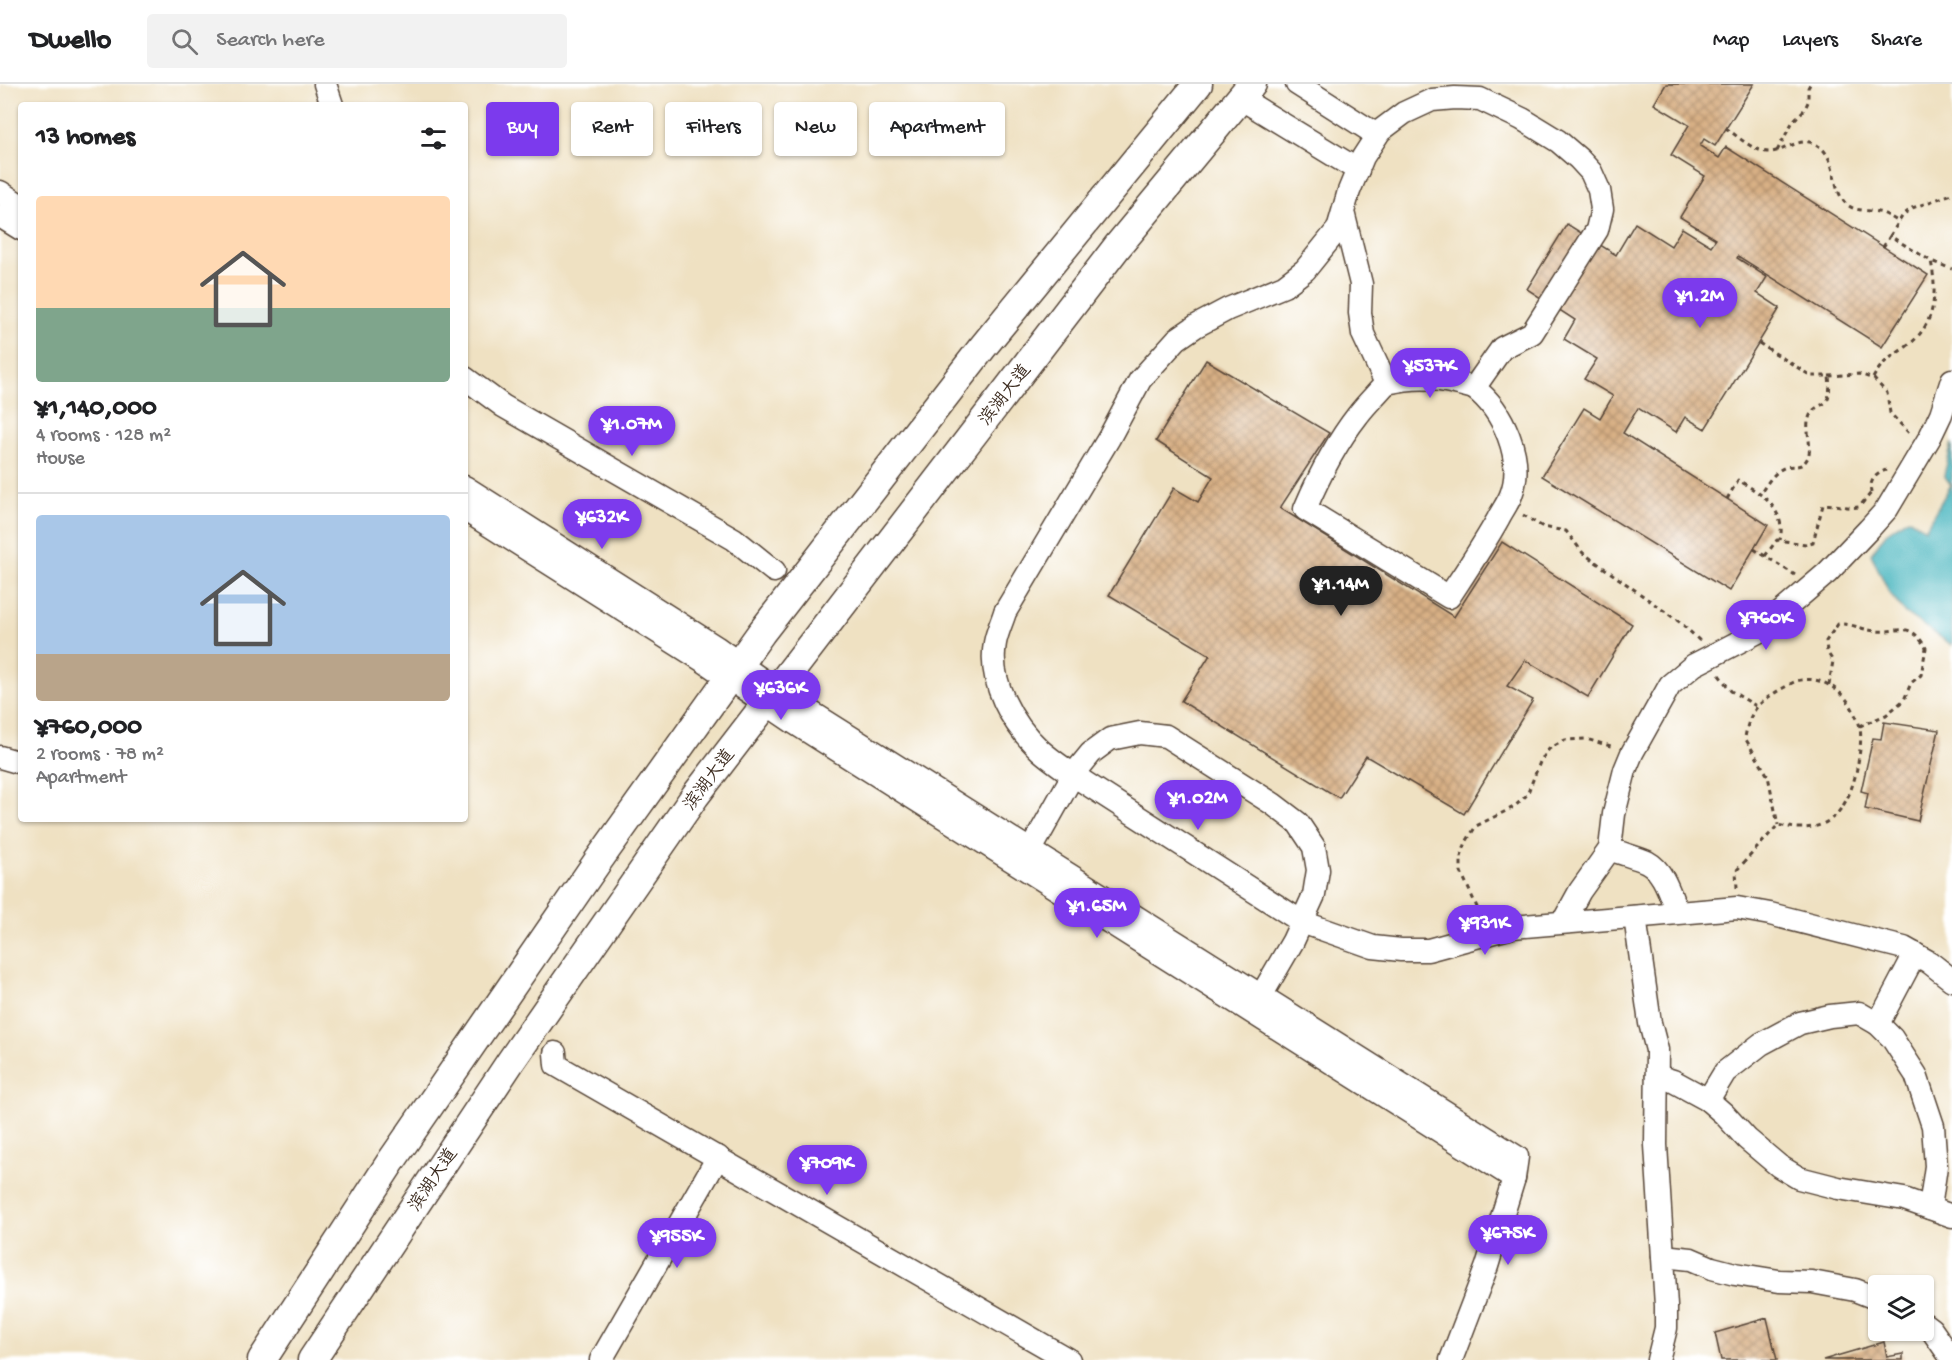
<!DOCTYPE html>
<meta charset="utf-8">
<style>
:root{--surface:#fff;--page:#f2f2f2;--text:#202124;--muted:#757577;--line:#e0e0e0;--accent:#7c3aed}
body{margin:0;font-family:"Gochi Hand","LXGW WenKai TC",sans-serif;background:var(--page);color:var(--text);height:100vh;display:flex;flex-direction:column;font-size:22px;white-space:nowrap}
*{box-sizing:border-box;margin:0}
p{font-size:20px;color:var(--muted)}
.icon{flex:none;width:33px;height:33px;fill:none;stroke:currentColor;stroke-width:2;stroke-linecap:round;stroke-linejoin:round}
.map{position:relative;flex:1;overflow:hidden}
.details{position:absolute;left:18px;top:18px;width:450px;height:720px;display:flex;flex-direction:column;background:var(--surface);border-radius:6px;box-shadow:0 2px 4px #0004}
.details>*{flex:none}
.hud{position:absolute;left:486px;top:18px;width:570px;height:54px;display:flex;gap:12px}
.tools{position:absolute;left:1868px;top:1191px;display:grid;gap:12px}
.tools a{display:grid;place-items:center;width:66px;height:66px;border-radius:6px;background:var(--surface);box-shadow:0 2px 4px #0004;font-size:30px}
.price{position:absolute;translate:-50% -51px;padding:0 14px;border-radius:21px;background:var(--accent);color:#fff;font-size:20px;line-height:39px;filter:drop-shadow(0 2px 3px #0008)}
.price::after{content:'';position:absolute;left:50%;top:36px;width:18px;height:14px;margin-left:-9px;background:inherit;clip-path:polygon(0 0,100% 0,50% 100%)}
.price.active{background:#222;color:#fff}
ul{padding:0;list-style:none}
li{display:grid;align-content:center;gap:12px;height:318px;padding:0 18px}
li+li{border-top:2px solid var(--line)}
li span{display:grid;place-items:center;height:186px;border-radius:6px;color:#555}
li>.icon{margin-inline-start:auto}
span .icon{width:108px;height:108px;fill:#fffc;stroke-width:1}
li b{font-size:26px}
h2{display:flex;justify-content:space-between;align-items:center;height:72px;padding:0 18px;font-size:26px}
.tag{padding:0 21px;border-radius:6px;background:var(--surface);box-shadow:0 2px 4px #0004;font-size:21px;line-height:54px}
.tag.active{background:var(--accent);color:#fff}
header{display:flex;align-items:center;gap:36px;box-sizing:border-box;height:84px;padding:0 30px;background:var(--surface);border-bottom:2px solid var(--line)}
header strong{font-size:28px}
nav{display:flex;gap:33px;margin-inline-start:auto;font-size:21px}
.search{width:420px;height:54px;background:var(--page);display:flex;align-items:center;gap:15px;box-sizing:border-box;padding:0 21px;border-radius:6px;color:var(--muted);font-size:22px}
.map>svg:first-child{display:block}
</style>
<header>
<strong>Dwello</strong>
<div class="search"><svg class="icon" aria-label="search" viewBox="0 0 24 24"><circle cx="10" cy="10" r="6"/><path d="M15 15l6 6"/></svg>Search here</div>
<nav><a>Map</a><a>Layers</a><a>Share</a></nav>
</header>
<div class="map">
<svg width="1952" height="1276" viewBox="0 0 1952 1276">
<defs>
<pattern id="building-cross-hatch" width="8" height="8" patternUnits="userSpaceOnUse" patternTransform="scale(1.5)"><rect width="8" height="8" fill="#d8b085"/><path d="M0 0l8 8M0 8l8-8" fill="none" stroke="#b08f6c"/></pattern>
</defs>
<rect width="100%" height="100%" fill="#fff"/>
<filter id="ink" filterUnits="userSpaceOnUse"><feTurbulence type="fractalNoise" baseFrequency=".0167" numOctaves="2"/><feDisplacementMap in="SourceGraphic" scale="12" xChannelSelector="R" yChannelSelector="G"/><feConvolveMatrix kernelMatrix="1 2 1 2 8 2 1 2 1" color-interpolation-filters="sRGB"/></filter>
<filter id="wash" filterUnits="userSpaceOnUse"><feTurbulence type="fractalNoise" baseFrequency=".008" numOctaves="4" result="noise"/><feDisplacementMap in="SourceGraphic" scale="24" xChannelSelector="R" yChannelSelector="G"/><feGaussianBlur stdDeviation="1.35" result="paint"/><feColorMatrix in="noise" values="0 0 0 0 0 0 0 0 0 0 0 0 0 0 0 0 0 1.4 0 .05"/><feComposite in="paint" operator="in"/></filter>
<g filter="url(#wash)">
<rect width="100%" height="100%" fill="#efe1c2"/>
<!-- water -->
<polygon fill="#44b4bd" stroke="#406f6e" stroke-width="1.5" points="1952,359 1952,561 1905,529 1890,510 1871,470 1886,449 1908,434 1925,445 1951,401 1944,391"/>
<g id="blocks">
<!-- building -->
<g fill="url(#building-cross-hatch)">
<polygon points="1666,0 1754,0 1715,62 1704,55 1700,62 1719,74 1726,63 1928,191 1882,263 1738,172 1737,174 1767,193 1757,209 1780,224 1705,345 1685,333 1676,348 1638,324 1623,349 1768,441 1729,507 1542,392 1584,324 1600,334 1613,312 1584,295 1597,275 1564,255 1575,236 1527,205 1567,140 1616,171 1635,139 1671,162 1682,144 1711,162 1716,155 1680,133 1705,92 1671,71 1689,41 1654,20"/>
<polygon points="1206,276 1329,349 1280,424 1454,533 1502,458 1632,540 1588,613 1525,576 1507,602 1533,616 1464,730 1366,672 1339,714 1181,617 1210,571 1109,511 1174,404 1198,418 1213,393 1156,357"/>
<polygon points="1884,638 1939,646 1918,737 1865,725 1868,709 1861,707 1873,654 1881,655"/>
<polygon points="1767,1234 1777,1276 1721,1276 1715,1249"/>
<polygon points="1884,1258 1887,1273 1903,1270 1903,1276 1823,1276"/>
</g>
</g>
</g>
<g filter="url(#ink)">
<use href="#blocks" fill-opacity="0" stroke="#564537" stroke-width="1.5"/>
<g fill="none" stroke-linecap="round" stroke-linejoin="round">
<!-- minor casing -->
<g stroke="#564537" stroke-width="25">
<g id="minor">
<polyline points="325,0 332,21"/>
<polyline points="1297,0 1377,51"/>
<polyline points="1240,14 1358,86"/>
<polyline points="0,108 21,122"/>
<polyline points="0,132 21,145"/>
<path d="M 1344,132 L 1361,200 L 1360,229 L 1363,250 L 1386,299 C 1377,310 1366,320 1358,331 C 1336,359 1319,392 1305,425 L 1449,513 C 1466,487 1483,462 1498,435 C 1502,427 1508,419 1511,411 C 1525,375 1503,326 1474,304 L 1502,264 L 1532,249 L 1597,146 L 1602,125 L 1599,106 L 1591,88 L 1579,75 L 1558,57 L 1522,35 L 1480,15 L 1455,14 L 1432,16 L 1404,29 L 1380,47 L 1363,73 L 1349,107 L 1338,145 L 1305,186 L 1284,202 L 1228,225 L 1196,242 L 1177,255 L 1140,296 L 1109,354 L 1005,528 C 1002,538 997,548 995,559 C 988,598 1012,640 1040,666 C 1050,675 1062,683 1073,691 L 1302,838 L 1373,863 L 1401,866 L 1428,866 L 1513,843 L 1737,824 L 1770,830 L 1904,864 L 1929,878 L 1952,896"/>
<polyline points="465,294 503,322 734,455 774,487"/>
<path d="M 1386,299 C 1422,291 1439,294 1474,304"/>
<polyline points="465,403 716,563 776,606 1517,1073 1514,1094 1487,1182 1451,1276"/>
<polyline points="465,426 705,578 793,638 1514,1094"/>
<polyline points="0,673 21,679"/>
<polyline points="1024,778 1073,691 1091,669 1110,655 1140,649 1166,652 1273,720 1298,739 1314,763 1318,786 1314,811 1293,857 1254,924"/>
<path d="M 1677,828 C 1670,811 1664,787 1647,778 C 1636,773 1622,770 1610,765 L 1614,730 L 1625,686 L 1632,669 L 1670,601 L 1694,581 L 1758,548 L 1827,489 L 1869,445 L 1887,425 L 1930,353 L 1941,330 L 1952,296"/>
<polyline points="1635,833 1650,939 1657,966 1656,1061 1666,1222 1666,1244 1658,1276"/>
<polyline points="1563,838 1580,807 1610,765"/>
<polyline points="1878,940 1915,870"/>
<polyline points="555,969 556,981 1069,1276"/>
<polyline points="1657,992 1673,997 1708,1016 1724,1030 1747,1055 1779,1082 1799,1094 1838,1104 1904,1115 1952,1132"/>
<polyline points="1708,1016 1725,988 1761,960 1800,939 1830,932 1859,929 1878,940 1892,954 1916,991 1933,1042 1936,1082 1930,1124"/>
<polyline points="1663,1172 1691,1175 1712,1184 1735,1190 1779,1197 1812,1198 1855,1206 1878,1215"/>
<polyline points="1923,1239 1931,1245 1952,1275"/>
<polyline points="601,1276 718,1073"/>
</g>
</g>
<!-- major casing -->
<g stroke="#564537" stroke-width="31">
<g id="major">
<polyline points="262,1276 390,1079 598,777 761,549 982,264 1198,0"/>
<polyline points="312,1276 511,977 695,712 1117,163 1252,0"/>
</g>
</g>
<!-- path -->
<g stroke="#564537" stroke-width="3" stroke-dasharray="4.5 4.5" stroke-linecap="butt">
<path d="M 1726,44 C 1737,52 1749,63 1762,67 C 1781,73 1797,51 1815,60 C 1835,69 1832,97 1841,113 C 1850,129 1863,125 1878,128 C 1885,129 1892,134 1899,138"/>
<polyline points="1777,67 1793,37 1805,25 1808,18 1808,4 1810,0"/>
<polyline points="1890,152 1903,131 1912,124 1952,110"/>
<polyline points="1883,163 1890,152 1931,177"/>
<path d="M 1759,259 L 1811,292 L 1829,292 C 1833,332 1816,313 1809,334 C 1804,348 1816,367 1804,379 C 1799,384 1792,381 1786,383 C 1774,387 1767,400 1760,410"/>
<polyline points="1829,292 1859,290 1874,295 1887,309 1890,329 1909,349"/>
<path d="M 1873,294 C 1882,278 1888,275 1903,265 C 1935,244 1938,212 1931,177 L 1952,185"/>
<path d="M 1871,409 C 1869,397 1875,390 1886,386"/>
<path d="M 1727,415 L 1738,396 C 1761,409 1787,426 1780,456"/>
<polyline points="1523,431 1543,443 1566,447 1583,469 1681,539 1700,557"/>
<polyline points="1754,465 1795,491"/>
<path d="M 1765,472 L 1777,456 L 1806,460 L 1813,458 L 1823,421 C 1835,419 1847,425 1859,423 L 1871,409 L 1873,411"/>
<polyline points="1719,591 1731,607 1756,622"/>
<path d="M 1829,601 L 1833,577 L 1827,568 L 1826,557 L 1838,540 C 1852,539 1862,546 1876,547 C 1901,549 1909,536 1926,564 L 1921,591 L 1911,599 L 1904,616 L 1886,631 L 1860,642"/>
<path d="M 1737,804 L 1736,787 L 1778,741 C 1824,752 1845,733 1856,689 C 1859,675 1862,657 1860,643 C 1859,638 1855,631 1853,626 C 1844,607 1820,590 1797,597 C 1792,598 1786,603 1781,605 C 1758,619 1749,627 1745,654 L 1768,692 L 1778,741"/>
<polyline points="1481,832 1461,788 1461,773 1466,758 1476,742 1514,723 1527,711 1540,678 1549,665 1565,656 1586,655 1614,663"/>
</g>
<!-- minor -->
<use href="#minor" stroke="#fff" stroke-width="22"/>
<!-- major -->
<use href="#major" stroke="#fff" stroke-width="28"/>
</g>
</g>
<g text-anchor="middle" stroke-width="4.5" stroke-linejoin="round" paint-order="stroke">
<!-- street labels -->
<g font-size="18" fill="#3b2a1e" stroke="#fff">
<text transform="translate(1004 310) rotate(-52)" y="6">滨湖大道</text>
<text transform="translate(708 695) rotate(-53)" y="6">滨湖大道</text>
<text transform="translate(432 1095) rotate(-56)" y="6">滨湖大道</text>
</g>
</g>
</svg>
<div class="tools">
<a><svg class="icon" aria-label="layers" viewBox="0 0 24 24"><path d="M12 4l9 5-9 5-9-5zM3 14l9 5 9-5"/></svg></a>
</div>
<b class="price" style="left:1700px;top:245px">¥1.2M</b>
<b class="price" style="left:1430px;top:315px">¥537K</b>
<b class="price" style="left:632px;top:373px">¥1.07M</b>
<b class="price" style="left:602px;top:466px">¥632K</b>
<b class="price active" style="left:1341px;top:533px">¥1.14M</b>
<b class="price" style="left:1766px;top:567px">¥760K</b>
<b class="price" style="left:781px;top:637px">¥636K</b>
<b class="price" style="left:1198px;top:747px">¥1.02M</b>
<b class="price" style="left:1097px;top:855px">¥1.65M</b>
<b class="price" style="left:1485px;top:872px">¥931K</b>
<b class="price" style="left:827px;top:1112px">¥709K</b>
<b class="price" style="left:1508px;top:1182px">¥675K</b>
<b class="price" style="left:677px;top:1185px">¥955K</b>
<div class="hud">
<a class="tag active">Buy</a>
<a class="tag">Rent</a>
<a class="tag">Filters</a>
<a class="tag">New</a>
<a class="tag">Apartment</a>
</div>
<section class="details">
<h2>13 homes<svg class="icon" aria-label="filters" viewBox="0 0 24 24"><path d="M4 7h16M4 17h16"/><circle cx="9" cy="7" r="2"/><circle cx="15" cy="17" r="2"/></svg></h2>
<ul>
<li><span style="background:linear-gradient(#ffd9b3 60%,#7fa58c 0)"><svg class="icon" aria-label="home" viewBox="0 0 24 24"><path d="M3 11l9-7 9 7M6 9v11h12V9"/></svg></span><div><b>¥1,140,000</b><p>4 rooms · 128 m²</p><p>House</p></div></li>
<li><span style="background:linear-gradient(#a9c7e8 75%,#b9a48a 0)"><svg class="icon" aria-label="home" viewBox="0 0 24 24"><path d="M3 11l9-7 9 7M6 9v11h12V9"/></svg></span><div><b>¥760,000</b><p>2 rooms · 78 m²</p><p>Apartment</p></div></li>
</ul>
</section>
</div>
